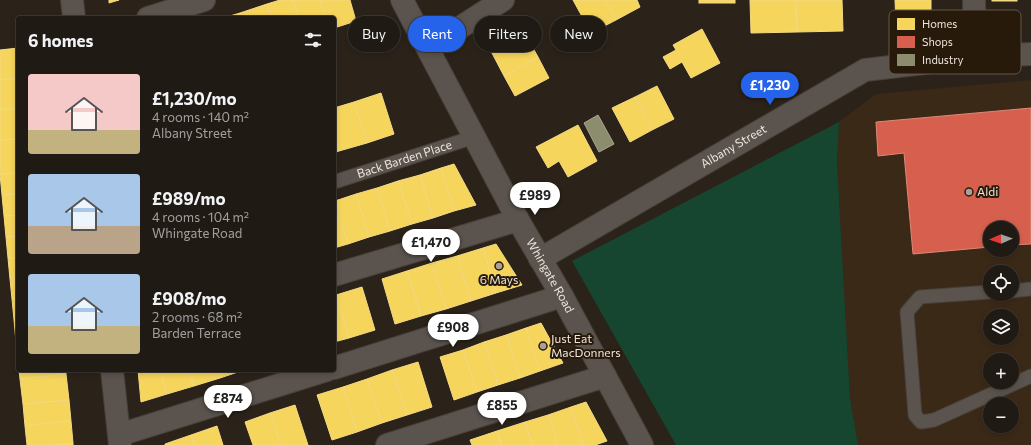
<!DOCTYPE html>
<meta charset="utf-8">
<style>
:root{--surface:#201a14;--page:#2d2722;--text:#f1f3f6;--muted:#a2a1a0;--line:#3d3834;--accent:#2563eb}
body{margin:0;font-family:Commissioner,sans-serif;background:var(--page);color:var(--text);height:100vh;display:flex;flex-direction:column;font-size:15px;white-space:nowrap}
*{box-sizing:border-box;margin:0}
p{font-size:13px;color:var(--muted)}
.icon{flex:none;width:22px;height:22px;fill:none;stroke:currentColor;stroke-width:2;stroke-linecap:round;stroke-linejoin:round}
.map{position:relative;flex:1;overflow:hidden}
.details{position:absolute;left:16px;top:16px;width:320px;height:356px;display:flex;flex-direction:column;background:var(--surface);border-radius:4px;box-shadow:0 2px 6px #0003,0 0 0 1px var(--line)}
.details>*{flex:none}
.top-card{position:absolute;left:348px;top:16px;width:380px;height:36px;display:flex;gap:8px}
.needle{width:26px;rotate:268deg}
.tools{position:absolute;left:983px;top:221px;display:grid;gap:8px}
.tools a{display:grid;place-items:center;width:36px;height:36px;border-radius:50%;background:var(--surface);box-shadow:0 2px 6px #0003,0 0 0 1px var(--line);font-size:20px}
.price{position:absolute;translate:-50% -34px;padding:0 9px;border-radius:14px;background:#fff;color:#222;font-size:13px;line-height:26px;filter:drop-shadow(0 1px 2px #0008)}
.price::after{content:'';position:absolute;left:50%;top:24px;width:12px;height:9px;margin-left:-6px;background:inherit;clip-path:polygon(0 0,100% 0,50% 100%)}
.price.selected{background:var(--accent);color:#fff}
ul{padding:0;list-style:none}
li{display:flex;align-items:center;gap:12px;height:100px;padding:0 12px}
li span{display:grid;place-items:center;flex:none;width:112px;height:80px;border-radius:4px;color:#555}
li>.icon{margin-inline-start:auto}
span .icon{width:48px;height:48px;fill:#fffc;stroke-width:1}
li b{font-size:17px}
h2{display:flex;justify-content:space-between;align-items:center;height:48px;padding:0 12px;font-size:17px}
.tag{padding:0 14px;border-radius:18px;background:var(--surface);box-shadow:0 2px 6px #0003,0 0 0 1px var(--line);font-size:14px;line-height:36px}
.tag.selected{background:var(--accent);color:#fff}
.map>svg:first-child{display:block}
</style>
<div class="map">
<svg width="1031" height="445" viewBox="0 0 1031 445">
<rect width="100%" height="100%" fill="#2b231a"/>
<!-- built -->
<path fill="#3b2917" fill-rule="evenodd" d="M 1031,80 L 1031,445 L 858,445 L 850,398 L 837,163 L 839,122 L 876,94 ZM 990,228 L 1012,228 L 1012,250 L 990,250 ZM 990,272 L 1012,272 L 1012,294 L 990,294 ZM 990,316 L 1012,316 L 1012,338 L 990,338 ZM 990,360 L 1012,360 L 1012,382 L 990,382 ZM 990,404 L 1012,404 L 1012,426 L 990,426 Z"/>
<!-- green -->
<polygon fill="#174630" points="839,122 837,163 850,398 858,445 676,445 572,261"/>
<!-- homes -->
<g fill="#f6d55c" stroke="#f4da82">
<polygon points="109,0 119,0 109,3"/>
<polygon points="280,0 293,0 299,18 272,18 267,4"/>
<polygon points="293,0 320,0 326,18 299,18"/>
<polygon points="320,0 350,0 356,21 334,28 334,18 326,18"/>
<polygon points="573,0 605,0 616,20 591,33"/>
<polygon points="605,0 637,0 640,7 616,20"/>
<rect x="699" y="0" width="36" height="3"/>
<polygon points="750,0 796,0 797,32 751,33"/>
<polygon points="796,0 842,0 843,31 797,32"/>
<polygon points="895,0 931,0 931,12 916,12 916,24 896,24"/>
<rect x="992" y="0" width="25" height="1"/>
<polygon points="267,4 272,18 241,18 240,13"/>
<polygon points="240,13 241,18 223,18"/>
<polygon points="516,16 527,37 493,55 482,35"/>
<polygon points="702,29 720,63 691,78 682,62 670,69 663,57 676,50 673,45"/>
<polygon points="527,37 538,57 504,76 493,55"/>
<polygon points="18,48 18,78 0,80 0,50"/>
<polygon points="538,57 549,78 515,96 504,76"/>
<polygon points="18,78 18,108 0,110 0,80"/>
<polygon points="657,86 674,119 652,130 635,97"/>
<polygon points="381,93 394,134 367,143 354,102"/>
<polygon points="635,97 652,130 630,142 612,108"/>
<polygon points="354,102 367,143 339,151 334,133 334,108"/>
<polygon points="18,108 18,139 0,140 0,110"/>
<polygon points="578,125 597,161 568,177 559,161 548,168 536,147"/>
<polygon points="334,133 339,151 334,153"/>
<polygon points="18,139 18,173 0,174 0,140"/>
<polygon points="454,164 476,205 454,211 441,168"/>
<polygon points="441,168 454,211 433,218 420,175"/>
<polygon points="18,173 18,194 2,195 0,174"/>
<polygon points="420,175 433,218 412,224 398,181"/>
<polygon points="398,181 412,224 390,231 377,188"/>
<polygon points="377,188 390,231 369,237 356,194"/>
<polygon points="18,194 18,215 4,216 2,195"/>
<polygon points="356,194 369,237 348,244 335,201"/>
<polygon points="334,201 348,244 334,248"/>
<polygon points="18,215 18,236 6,237 4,216"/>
<polygon points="18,236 18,257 8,258 6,237"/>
<polygon points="496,244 522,285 496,293 483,248"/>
<polygon points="483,248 496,293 471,301 457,256"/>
<polygon points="457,256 471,301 446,309 432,263"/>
<polygon points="18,257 18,278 10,279 8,258"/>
<polygon points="432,263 446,309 421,316 407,271"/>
<polygon points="407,271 421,316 395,324 382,279"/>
<polygon points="18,278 18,299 12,299 10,279"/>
<polygon points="362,287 375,330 349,338 336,295"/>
<polygon points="336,295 349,338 334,342 334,296"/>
<polygon points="12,299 18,299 18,320 14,320"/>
<polygon points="14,320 18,320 18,353 17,353"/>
<polygon points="541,323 563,363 540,371 526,328"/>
<polygon points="526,328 540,371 520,378 506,335"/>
<polygon points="506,335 520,378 498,385 484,342"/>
<polygon points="484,342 498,385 477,392 463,350"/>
<polygon points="463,350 477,392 454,400 440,357"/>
<polygon points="418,362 432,407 407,415 392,370"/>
<polygon points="19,370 66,370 66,374 20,379"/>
<polygon points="138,370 160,370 167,394 141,402"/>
<polygon points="160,370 189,370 194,386 167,394"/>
<polygon points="189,370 218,370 220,378 194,386"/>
<polygon points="218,370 244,370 220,378"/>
<polygon points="392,370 407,415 382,423 367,379"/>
<polygon points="66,374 69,400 23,404 20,379"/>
<polygon points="367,379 382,423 357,432 343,387"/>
<polygon points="343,387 357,432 332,440 317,395"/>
<polygon points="69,400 71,421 25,426 23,404"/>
<polygon points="586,402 607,441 595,445 583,445 571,407"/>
<polygon points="295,405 308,445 281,445 270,413"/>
<polygon points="571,407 583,445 558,445 548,415"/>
<polygon points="270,413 281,445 253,445 245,422"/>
<polygon points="548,415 558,445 532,445 525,422"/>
<polygon points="71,421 73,443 52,445 27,445 25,426"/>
<polygon points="525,422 532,445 502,445 497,431"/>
<polygon points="217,426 223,445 194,445 191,435"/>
<polygon points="497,431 502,445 472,445 470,440"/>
<polygon points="191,435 194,445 165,445 165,444"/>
<polygon points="73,443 73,445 52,445"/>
</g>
<!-- shops -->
<polygon fill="#d6604d" stroke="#dd8878" points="1031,108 1031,244 1012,245 1012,228 990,228 990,247 913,254 904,153 878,156 876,122"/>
<!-- industry -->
<polygon fill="#8c8c6e" stroke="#a9a68f" points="598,115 614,144 599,152 584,123"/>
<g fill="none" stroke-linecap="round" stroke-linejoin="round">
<!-- service casing -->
<g stroke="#474039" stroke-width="15">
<g id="service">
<path id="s1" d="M 334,182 L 474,137"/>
<polyline points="1012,291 1031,289"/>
<polyline points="990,292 920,297 907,312 915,415 921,422 934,420 1031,376"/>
</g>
</g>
<!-- minor casing -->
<g stroke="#474039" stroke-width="24">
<g id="minor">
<polyline points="72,0 74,18"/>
<path id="s2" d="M 402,0 L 518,220 L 562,296 L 642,445"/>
<polyline points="974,0 975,57"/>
<polyline points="148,18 204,0"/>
<polyline points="428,48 503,0"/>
<path id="s3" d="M 540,259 L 865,70 L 975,57 L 1031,54"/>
<polyline points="334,275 518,220"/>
<polyline points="334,368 562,296"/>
<polyline points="112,370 120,445"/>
<polyline points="119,435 327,370"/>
<polyline points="387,445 605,376"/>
</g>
</g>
<!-- service -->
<use href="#service" stroke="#5a534e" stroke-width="13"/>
<!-- minor -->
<use href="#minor" stroke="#5a534e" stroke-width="22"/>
</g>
<!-- markers -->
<g fill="#aaa097" stroke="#271a0b" stroke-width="1.5">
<circle cx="969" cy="192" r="4"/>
<circle cx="499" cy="266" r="4"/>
<circle cx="543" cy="346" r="4"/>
</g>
<g text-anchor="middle" stroke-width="4" stroke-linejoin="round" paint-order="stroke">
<!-- street labels -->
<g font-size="12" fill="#eee4db" stroke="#271a0b">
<text dy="4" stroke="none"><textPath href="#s3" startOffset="224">Albany Street</textPath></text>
<text dy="4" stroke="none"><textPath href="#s1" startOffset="74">Back Barden Place</textPath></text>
<text dy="4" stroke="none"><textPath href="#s2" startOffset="313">Whingate Road</textPath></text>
</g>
<!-- poi labels -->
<g font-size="12" fill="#eee4db" stroke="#271a0b" text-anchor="start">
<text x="977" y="196">Aldi</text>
<text x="499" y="284" text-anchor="middle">6 Mays</text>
<text x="551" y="343">Just Eat<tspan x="551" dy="14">MacDonners</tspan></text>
</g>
</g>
<!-- legend -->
<rect x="889" y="10" width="132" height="64" rx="6" fill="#271a0b" stroke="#635749" stroke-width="1"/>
<rect x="897" y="18" width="18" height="12" fill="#f6d55c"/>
<rect x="897" y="36" width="18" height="12" fill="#d6604d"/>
<rect x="897" y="54" width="18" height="12" fill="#8c8c6e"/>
<g font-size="11" fill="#eee4db">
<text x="922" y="28">Homes</text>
<text x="922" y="46">Shops</text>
<text x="922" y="64">Industry</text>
</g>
</svg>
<div class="tools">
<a><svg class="needle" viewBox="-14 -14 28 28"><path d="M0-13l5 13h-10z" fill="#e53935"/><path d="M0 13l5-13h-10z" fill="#a2a1a0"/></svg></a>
<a><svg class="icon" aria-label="locate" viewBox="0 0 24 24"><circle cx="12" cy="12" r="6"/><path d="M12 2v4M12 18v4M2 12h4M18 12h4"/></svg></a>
<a><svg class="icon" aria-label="layers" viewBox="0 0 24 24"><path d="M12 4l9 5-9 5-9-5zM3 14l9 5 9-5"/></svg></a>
<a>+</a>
<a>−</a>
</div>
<b class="price selected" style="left:770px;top:106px">£1,230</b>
<b class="price" style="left:535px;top:216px">£989</b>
<b class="price" style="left:431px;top:263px">£1,470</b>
<b class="price" style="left:453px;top:348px">£908</b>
<b class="price" style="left:228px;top:419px">£874</b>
<b class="price" style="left:502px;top:426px">£855</b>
<div class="top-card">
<a class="tag">Buy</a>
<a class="tag selected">Rent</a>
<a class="tag">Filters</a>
<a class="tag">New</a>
</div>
<section class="details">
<h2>6 homes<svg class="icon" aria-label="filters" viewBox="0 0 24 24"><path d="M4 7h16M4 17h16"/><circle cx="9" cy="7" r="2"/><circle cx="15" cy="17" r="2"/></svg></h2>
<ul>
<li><span style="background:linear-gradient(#f6c9c9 70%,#c2b280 0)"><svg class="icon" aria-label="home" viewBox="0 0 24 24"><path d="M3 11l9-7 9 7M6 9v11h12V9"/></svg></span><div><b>£1,230/mo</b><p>4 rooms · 140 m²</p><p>Albany Street</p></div></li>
<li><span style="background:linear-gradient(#a9c7e8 65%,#b9a48a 0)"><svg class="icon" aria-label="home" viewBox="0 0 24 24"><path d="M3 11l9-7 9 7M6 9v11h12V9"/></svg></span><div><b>£989/mo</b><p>4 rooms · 104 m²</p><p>Whingate Road</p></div></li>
<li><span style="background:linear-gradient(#a9c7e8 65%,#c2b280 0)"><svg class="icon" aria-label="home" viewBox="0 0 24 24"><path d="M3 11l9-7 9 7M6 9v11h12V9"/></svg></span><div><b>£908/mo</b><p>2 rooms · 68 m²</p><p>Barden Terrace</p></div></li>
</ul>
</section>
</div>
